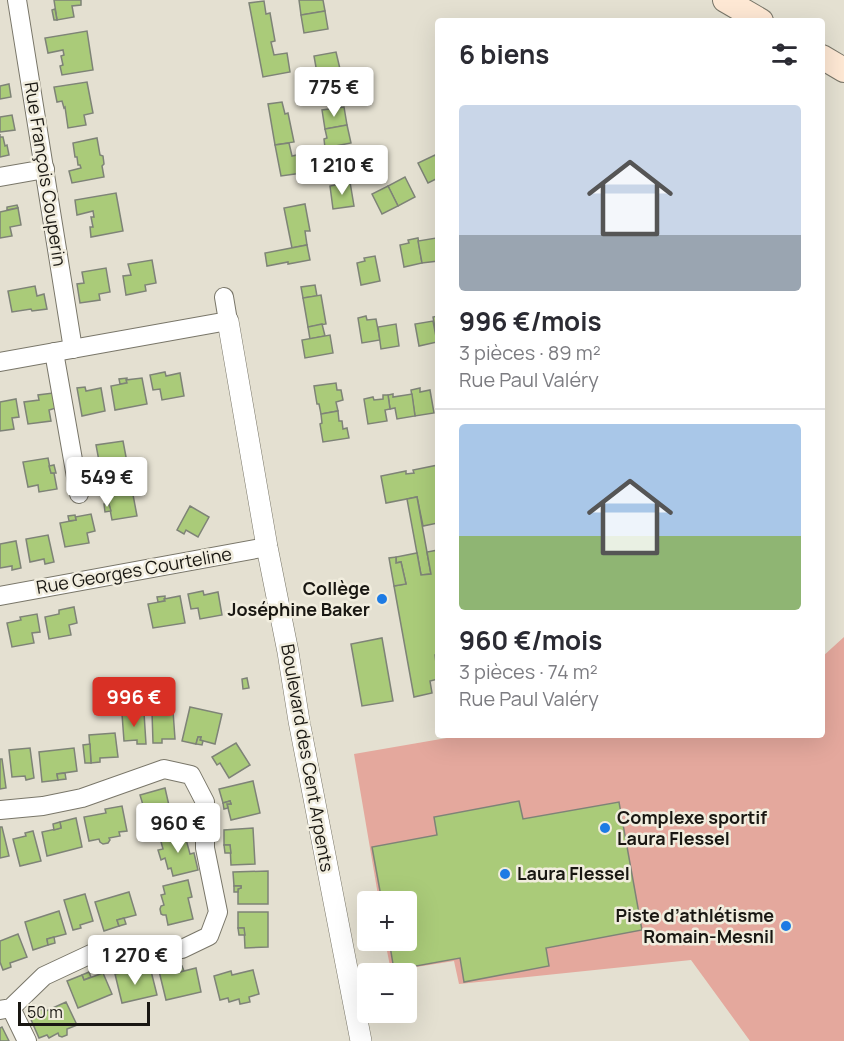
<!DOCTYPE html>
<html lang="fr">
<meta charset="utf-8">
<style>
:root{--surface:#fff;--page:#f7f7f7;--text:#2b2b33;--muted:#7c7c81;--line:#e1e1e2;--accent:#d93025}
body{margin:0;font-family:Manrope,sans-serif;background:var(--page);color:var(--text);height:100vh;display:flex;flex-direction:column;font-size:22px;white-space:nowrap}
*{box-sizing:border-box;margin:0}
p{font-size:20px;color:var(--muted)}
.icon{flex:none;width:33px;height:33px;fill:none;stroke:currentColor;stroke-width:2;stroke-linecap:round;stroke-linejoin:round}
.map{position:relative;flex:1;overflow:hidden}
.sheet{position:absolute;left:435px;top:18px;width:390px;height:720px;display:flex;flex-direction:column;background:var(--surface);border-radius:6px;box-shadow:0 6px 24px #0002}
.sheet>*{flex:none}
.buttons{position:absolute;left:357px;top:891px;display:grid;gap:12px}
.buttons a{display:grid;place-items:center;width:60px;height:60px;border-radius:6px;background:var(--surface);box-shadow:0 6px 24px #0002;font-size:30px}
.scale{position:absolute;left:18px;bottom:15px;width:132px;box-sizing:border-box;padding-left:6px;border:3px solid #191712;border-top:0;font-size:16px;line-height:21px;white-space:nowrap;color:#191712;-webkit-text-stroke:4px #f1edde;paint-order:stroke}
.price{position:absolute;translate:-50% -51px;padding:0 14px;border-radius:6px;background:#fff;color:#222;font-size:20px;line-height:39px;filter:drop-shadow(0 2px 3px #0008)}
.price::after{content:'';position:absolute;left:50%;top:36px;width:18px;height:14px;margin-left:-9px;background:inherit;clip-path:polygon(0 0,100% 0,50% 100%)}
.price.active{background:var(--accent);color:#fff}
ul{padding:0;list-style:none}
li{display:grid;align-content:center;gap:12px;height:318px;padding:0 24px}
li+li{border-top:2px solid var(--line)}
li span{display:grid;place-items:center;height:186px;border-radius:6px;color:#555}
li>.icon{margin-inline-start:auto}
span .icon{width:108px;height:108px;fill:#fffc;stroke-width:1}
li b{font-size:26px}
h2{display:flex;justify-content:space-between;align-items:center;height:72px;padding:0 24px;font-size:26px}
.map>svg:first-child{display:block}
</style>
<div class="map">
<svg width="844" height="1041" viewBox="0 0 844 1041">
<rect width="100%" height="100%" fill="#e4e0d1"/>
<!-- green -->
<polygon fill="#e4a89d" points="844,637 844,1041 750,1041 691,960 459,984 454,961 391,971 385,941 406,940 406,902 379,901 354,754 464,735 822,735 822,657"/>
<!-- building -->
<g fill="#aacb79" stroke="#7e8377" stroke-width="1.5">
<polygon points="54,0 81,0 81,5 72,6 74,17 57,20"/>
<polygon points="299,0 323,0 325,11 301,15"/>
<polygon points="264,1 266,14 270,13 275,41 271,42 274,55 287,53 290,72 263,77 249,3"/>
<polygon points="55,9 57,20 54,20 52,10"/>
<polygon points="325,11 328,29 304,33 301,15"/>
<polygon points="87,31 93,70 62,75 60,66 63,65 61,56 64,55 63,50 48,53 45,38"/>
<polygon points="336,52 340,69 317,73 314,56"/>
<polygon points="340,69 343,87 321,92 317,73"/>
<polygon points="87,82 93,113 84,115 86,125 68,128 65,107 64,108 62,101 57,102 54,87"/>
<polygon points="9,84 11,97 0,99 0,86"/>
<polygon points="282,102 285,114 288,113 294,142 275,145 268,104"/>
<polygon points="344,107 347,125 325,129 322,110"/>
<polygon points="12,115 15,130 0,132 0,117"/>
<polygon points="347,125 351,143 325,148 324,139 327,138 325,129"/>
<polygon points="0,134 0,137 3,137 5,146 7,145 9,155 0,157"/>
<polygon points="97,138 100,155 103,156 104,164 102,166 104,177 72,183 69,171 81,168 80,165 78,165 77,157 75,157 73,143"/>
<polygon points="289,143 292,156 306,153 309,172 281,176 275,145"/>
<polygon points="435,155 438,161 438,178 428,183 418,163"/>
<polygon points="405,177 415,197 398,206 388,186"/>
<polygon points="350,182 354,206 333,209 330,186"/>
<polygon points="388,186 398,206 382,214 372,194"/>
<polygon points="116,193 123,231 91,237 90,227 93,227 91,217 94,217 93,211 77,215 75,200"/>
<polygon points="305,204 310,231 305,231 307,245 292,248 284,208"/>
<polygon points="17,205 18,208 7,210 7,207"/>
<polygon points="18,208 21,225 10,227 12,236 0,238 0,212"/>
<polygon points="418,238 422,263 404,267 400,245 409,243 408,240"/>
<polygon points="436,238 438,261 422,263 418,241"/>
<polygon points="307,245 310,260 288,264 288,262 267,266 265,253"/>
<polygon points="375,256 380,281 361,285 357,263 365,261 364,258"/>
<polygon points="152,260 156,283 145,285 146,291 126,295 123,276 131,275 128,264"/>
<polygon points="106,268 110,292 99,294 100,300 80,303 77,284 84,283 82,272"/>
<polygon points="315,285 317,296 303,298 301,287"/>
<polygon points="35,286 37,296 44,294 47,309 32,311 31,309 12,312 8,291"/>
<polygon points="321,295 326,324 308,327 303,298"/>
<polygon points="366,316 367,320 376,319 380,340 362,343 358,318"/>
<polygon points="438,316 438,338 437,339 433,317"/>
<polygon points="433,321 437,342 419,346 415,324"/>
<polygon points="322,324 325,336 310,339 308,327"/>
<polygon points="396,324 399,346 381,349 378,327"/>
<polygon points="330,335 333,353 305,358 302,340"/>
<polygon points="165,372 166,376 180,373 184,396 162,400 160,389 153,390 150,375"/>
<polygon points="127,378 127,383 120,384 119,379"/>
<polygon points="142,378 147,404 115,410 111,386 127,383 126,380"/>
<polygon points="336,383 337,390 341,390 343,400 336,402 338,411 321,414 319,404 317,404 314,386"/>
<polygon points="85,387 86,391 101,388 105,411 82,416 77,388"/>
<polygon points="420,388 420,392 430,390 434,413 415,416 411,390"/>
<polygon points="53,393 56,408 49,410 51,421 28,424 24,402 39,400 38,395"/>
<polygon points="393,394 393,397 412,394 415,416 397,419 395,408 390,409 388,395"/>
<polygon points="383,395 388,395 390,409 385,410 387,421 368,424 364,399 373,397 374,400 383,399"/>
<polygon points="16,399 19,417 12,418 14,429 0,431 0,402"/>
<polygon points="338,411 339,421 342,421 343,429 347,428 349,438 323,442 320,424 322,423 321,414"/>
<polygon points="123,441 129,473 104,477 102,461 99,461 96,445"/>
<polygon points="48,458 51,473 54,473 57,489 39,492 38,485 28,487 23,462"/>
<polygon points="99,460 102,461 103,468 98,469 96,461"/>
<polygon points="54,465 56,473 51,473 49,466"/>
<polygon points="438,465 438,523 423,526 417,497 386,503 381,476 406,471 406,474 414,473 413,470"/>
<polygon points="131,484 137,516 112,520 109,504 107,504 104,489"/>
<polygon points="417,497 431,574 421,575 407,499"/>
<polygon points="104,504 109,504 111,511 105,512"/>
<polygon points="190,506 209,517 198,537 186,530 184,534 177,530"/>
<polygon points="91,514 95,531 87,533 89,543 65,547 60,523 76,520 75,517"/>
<polygon points="75,515 76,520 69,521 68,516"/>
<polygon points="48,535 54,562 45,564 44,559 30,562 26,539"/>
<polygon points="16,541 21,568 12,570 12,566 0,568 0,544"/>
<polygon points="438,550 438,655 435,655 438,679 430,681 432,693 414,697 394,586 406,584 401,562 396,563 396,557 417,553 421,575 431,574 427,552"/>
<polygon points="396,557 396,563 401,562 406,584 394,586 389,558"/>
<polygon points="203,591 204,595 218,592 222,615 200,619 198,608 191,609 188,594"/>
<polygon points="165,596 165,601 158,602 157,597"/>
<polygon points="180,596 185,623 153,628 148,604 165,601 164,599"/>
<polygon points="74,607 77,623 69,625 71,635 49,639 45,617 59,614 59,610"/>
<polygon points="37,614 40,632 32,633 34,643 12,647 7,623 21,620 20,617"/>
<polygon points="382,638 393,701 362,706 351,644"/>
<polygon points="247,678 249,688 243,689 242,679"/>
<polygon points="190,707 222,714 215,744 200,740 201,737 198,737 196,744 182,741"/>
<polygon points="173,711 175,739 162,739 162,743 153,743 152,712"/>
<polygon points="144,713 146,744 137,744 137,740 124,741 122,714"/>
<polygon points="115,733 118,757 100,758 100,762 91,763 89,735"/>
<polygon points="198,737 201,737 200,740 203,741 202,745 196,744"/>
<polygon points="236,743 250,765 229,778 220,763 217,765 212,757"/>
<polygon points="90,744 91,763 85,763 83,745"/>
<polygon points="30,748 34,778 26,780 25,776 12,777 9,750"/>
<polygon points="74,748 77,771 57,774 58,780 42,782 39,752"/>
<polygon points="0,759 2,759 6,788 0,789"/>
<polygon points="65,773 66,779 58,780 57,774"/>
<polygon points="253,781 260,813 231,820 227,804 231,804 230,801 223,803 219,789"/>
<polygon points="165,788 170,810 174,809 178,825 154,831 152,824 148,825 145,814 143,815 140,813 139,808 143,805 140,795"/>
<polygon points="230,801 231,804 227,804 228,808 224,809 223,803"/>
<polygon points="519,801 523,819 619,802 642,930 546,948 549,966 464,982 460,958 394,970 389,940 406,940 406,902 382,902 372,847 437,835 434,817"/>
<polygon points="122,806 127,831 119,832 120,836 109,838 110,840 108,843 103,844 100,842 99,839 89,841 84,817 106,813 105,809"/>
<polygon points="76,818 82,847 47,856 42,832 61,828 60,822"/>
<polygon points="60,822 61,828 54,830 53,824"/>
<polygon points="0,827 2,827 9,856 0,858"/>
<polygon points="253,828 255,864 231,865 230,845 224,845 224,830"/>
<polygon points="33,831 41,861 20,866 13,839 26,836 25,833"/>
<polygon points="184,832 190,854 194,853 198,870 173,876 171,868 168,869 165,858 161,860 158,850 163,849 160,838"/>
<polygon points="224,845 230,845 231,853 225,853"/>
<polygon points="268,871 268,904 238,904 238,889 241,888 241,886 234,886 233,872"/>
<polygon points="188,880 192,897 188,898 193,919 168,925 166,915 163,915 161,914 160,909 161,906 164,905 161,895 165,894 163,886"/>
<polygon points="234,886 241,886 241,888 238,889 238,892 234,892"/>
<polygon points="129,892 136,915 117,920 119,926 104,931 95,902"/>
<polygon points="85,894 93,921 80,925 81,928 73,930 64,900"/>
<polygon points="59,911 66,934 47,939 48,945 33,950 25,922"/>
<polygon points="238,912 268,912 268,947 245,948 244,928 238,928"/>
<polygon points="124,918 126,924 119,926 117,920"/>
<polygon points="238,928 244,928 245,935 239,935"/>
<polygon points="18,934 27,957 10,963 11,967 3,970 0,962 0,941"/>
<polygon points="54,937 55,943 48,945 47,939"/>
<polygon points="182,966 184,971 176,973 175,968"/>
<polygon points="175,968 176,973 196,968 201,992 166,1000 159,971"/>
<polygon points="138,969 139,974 132,976 131,971"/>
<polygon points="253,970 259,994 249,997 250,1002 240,1004 239,999 229,1002 228,998 220,1000 214,976 231,971 232,975"/>
<polygon points="131,971 132,976 151,971 157,995 122,1003 115,974"/>
<polygon points="89,972 91,977 84,980 82,975"/>
<polygon points="103,973 112,994 78,1008 67,981 82,975 84,980"/>
<polygon points="66,1002 77,1025 67,1029 67,1035 62,1037 59,1036 58,1033 49,1038 47,1035 39,1038 29,1015 45,1008 46,1011"/>
<polygon points="2,1027 9,1041 0,1041 0,1028"/>
</g>
<g fill="none" stroke-linecap="round" stroke-linejoin="round">
<!-- minor casing -->
<g stroke="#797669" stroke-width="20">
<g id="minor">
<polyline points="17,0 73,349"/>
<polyline points="0,177 45,169"/>
<polyline points="54,352 79,494"/>
<polyline points="0,362 228,321 224,297"/>
<polyline points="0,596 267,547"/>
<polyline points="0,810 43,806 82,798 164,769 191,775 205,802 205,848 218,912 209,936 182,949 91,954 44,976 11,1008 0,1010"/>
<polyline points="11,1008 27,1041"/>
</g>
</g>
<!-- tertiary casing -->
<g stroke="#797669" stroke-width="22">
<polyline id="tertiary" points="228,321 267,547 288,652 299,721 361,1041"/>
</g>
<!-- secondary casing -->
<g stroke="#797669" stroke-width="26">
<g id="secondary">
<polyline points="725,0 761,21"/>
<polyline points="822,57 844,70"/>
</g>
</g>
<!-- minor -->
<use href="#minor" stroke="#fff" stroke-width="18"/>
<!-- tertiary -->
<use href="#tertiary" stroke="#fff" stroke-width="21"/>
<!-- secondary -->
<use href="#secondary" stroke="#fee8d4" stroke-width="24"/>
</g>
<!-- markers -->
<g fill="#1d7be4" stroke="#f1edde" stroke-width="2">
<circle cx="382" cy="599" r="6"/>
<circle cx="605" cy="828" r="6"/>
<circle cx="505" cy="874" r="6"/>
<circle cx="786" cy="926" r="6"/>
</g>
<g text-anchor="middle" stroke-width="5" stroke-linejoin="round" paint-order="stroke">
<!-- street labels -->
<g font-size="18" fill="#191712" stroke="#f1edde">
<text transform="translate(45 174) rotate(81)" y="6">Rue François Couperin</text>
<text transform="translate(134 571) rotate(-10)" y="6">Rue Georges Courteline</text>
<text transform="translate(307 758) rotate(80)" y="6">Boulevard des Cent Arpents</text>
</g>
<!-- poi labels -->
<g font-size="18" font-weight="bold" fill="#191712" stroke="#f1edde" text-anchor="end">
<text x="370" y="595">Collège<tspan x="370" dy="21">Joséphine Baker</tspan></text>
<text x="617" y="824" text-anchor="start">Complexe sportif<tspan x="617" dy="21">Laura Flessel</tspan></text>
<text x="517" y="880" text-anchor="start">Laura Flessel</text>
<text x="774" y="922">Piste d’athlétisme<tspan x="774" dy="21">Romain-Mesnil</tspan></text>
</g>
</g>
</svg>
<div class="buttons">
<a>+</a>
<a>−</a>
</div>
<div class="scale">50 m</div>
<b class="price" style="left:334px;top:118px">775 €</b>
<b class="price" style="left:342px;top:196px">1 210 €</b>
<b class="price" style="left:107px;top:508px">549 €</b>
<b class="price active" style="left:134px;top:728px">996 €</b>
<b class="price" style="left:178px;top:854px">960 €</b>
<b class="price" style="left:135px;top:986px">1 270 €</b>
<section class="sheet">
<h2>6 biens<svg class="icon" aria-label="filters" viewBox="0 0 24 24"><path d="M4 7h16M4 17h16"/><circle cx="9" cy="7" r="2"/><circle cx="15" cy="17" r="2"/></svg></h2>
<ul>
<li><span style="background:linear-gradient(#c9d6e8 70%,#9aa5b1 0)"><svg class="icon" aria-label="home" viewBox="0 0 24 24"><path d="M3 11l9-7 9 7M6 9v11h12V9"/></svg></span><div><b>996 €/mois</b><p>3 pièces · 89 m²</p><p>Rue Paul Valéry</p></div></li>
<li><span style="background:linear-gradient(#a9c7e8 60%,#8fb573 0)"><svg class="icon" aria-label="home" viewBox="0 0 24 24"><path d="M3 11l9-7 9 7M6 9v11h12V9"/></svg></span><div><b>960 €/mois</b><p>3 pièces · 74 m²</p><p>Rue Paul Valéry</p></div></li>
</ul>
</section>
</div>
